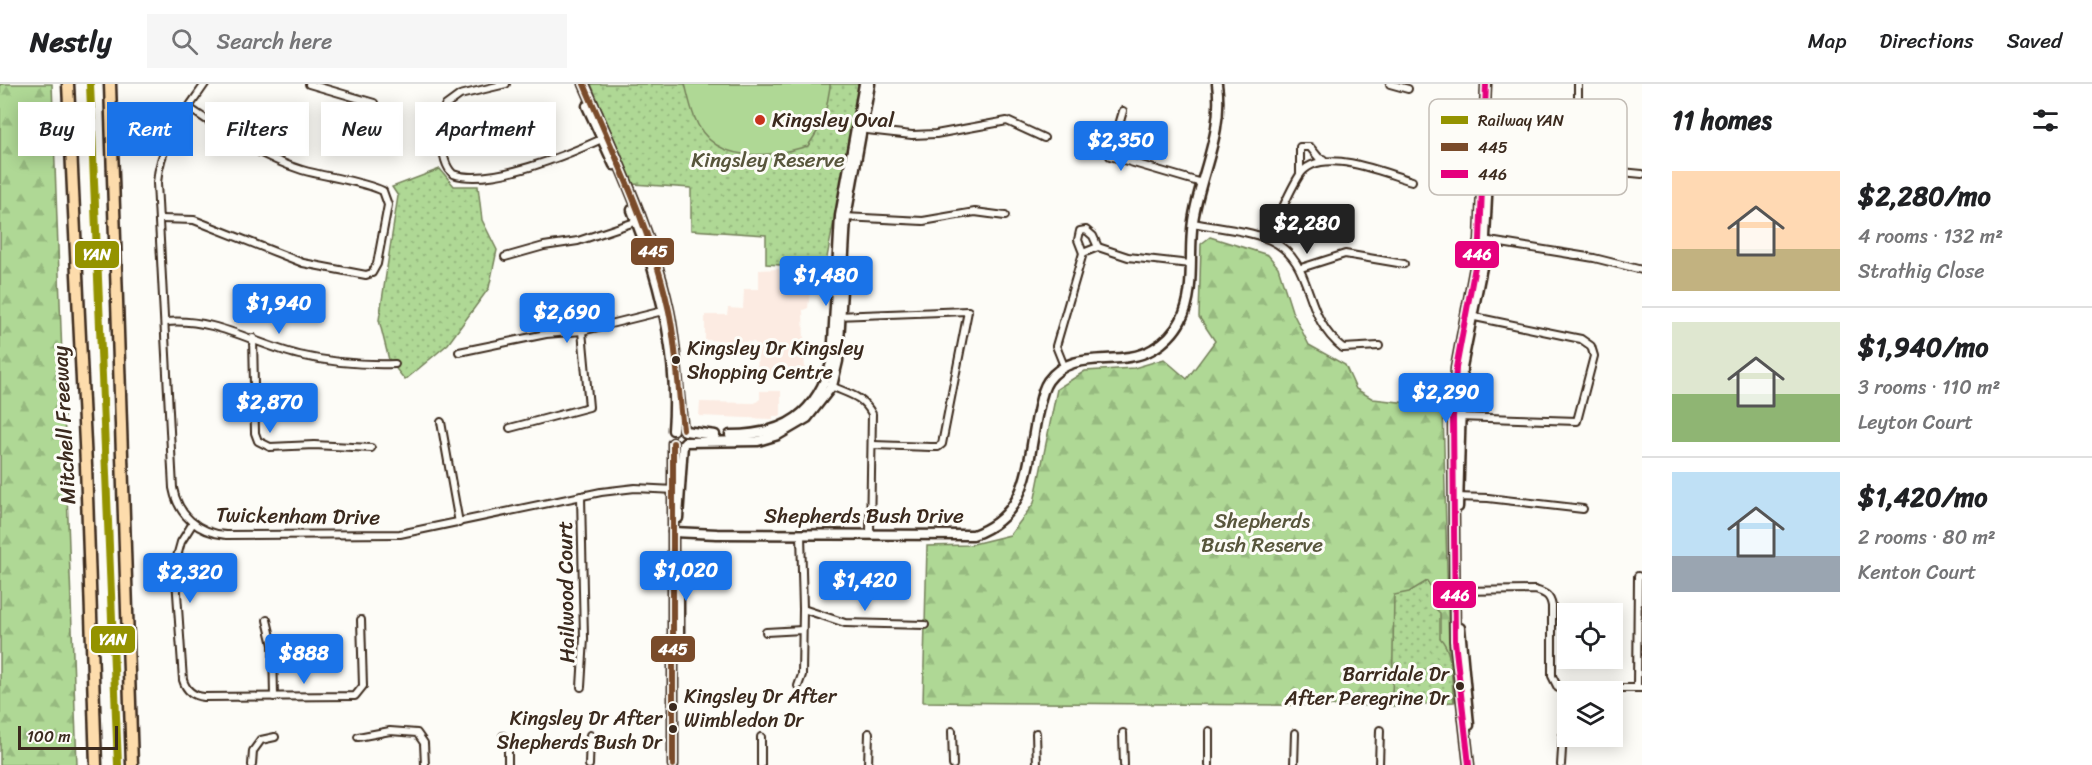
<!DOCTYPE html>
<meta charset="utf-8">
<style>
:root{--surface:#fff;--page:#f6f6f6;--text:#202124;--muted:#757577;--line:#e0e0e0;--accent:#1a73e8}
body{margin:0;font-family:Sriracha,sans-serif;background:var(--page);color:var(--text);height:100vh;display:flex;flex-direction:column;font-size:22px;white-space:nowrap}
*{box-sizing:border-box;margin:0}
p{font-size:20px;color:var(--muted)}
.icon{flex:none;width:33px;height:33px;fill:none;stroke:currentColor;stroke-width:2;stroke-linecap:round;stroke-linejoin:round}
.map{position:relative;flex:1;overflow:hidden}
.drawer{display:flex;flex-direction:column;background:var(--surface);width:450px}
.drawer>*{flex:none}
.hud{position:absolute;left:18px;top:18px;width:570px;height:54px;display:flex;gap:12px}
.buttons{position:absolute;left:1557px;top:519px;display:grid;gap:12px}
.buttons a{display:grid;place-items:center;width:66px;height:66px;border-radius:0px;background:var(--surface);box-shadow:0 3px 15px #0003;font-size:30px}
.scale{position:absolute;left:18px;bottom:15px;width:100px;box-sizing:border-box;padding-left:6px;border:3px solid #3b2a1e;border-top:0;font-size:16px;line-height:21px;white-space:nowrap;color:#3b2a1e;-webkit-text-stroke:4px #fdfcf7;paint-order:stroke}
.price{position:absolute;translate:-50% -51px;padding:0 14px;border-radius:6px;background:var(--accent);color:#fff;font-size:20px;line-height:39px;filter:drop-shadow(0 2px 3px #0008)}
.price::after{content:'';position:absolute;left:50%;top:36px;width:18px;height:14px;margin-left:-9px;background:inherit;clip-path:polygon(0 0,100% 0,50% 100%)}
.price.on{background:#222;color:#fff}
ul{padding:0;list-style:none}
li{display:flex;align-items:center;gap:18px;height:150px;padding:0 30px}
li+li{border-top:2px solid var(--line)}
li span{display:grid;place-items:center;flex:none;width:168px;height:120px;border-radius:0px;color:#555}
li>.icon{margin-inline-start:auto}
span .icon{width:72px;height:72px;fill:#fffc;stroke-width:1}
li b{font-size:26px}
h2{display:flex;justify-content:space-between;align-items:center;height:72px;padding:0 30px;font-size:26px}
.pill{padding:0 21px;border-radius:0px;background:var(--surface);box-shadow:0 3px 15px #0003;font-size:21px;line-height:54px}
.pill.on{background:var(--accent);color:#fff}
header{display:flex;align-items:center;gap:36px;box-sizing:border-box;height:84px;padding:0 30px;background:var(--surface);border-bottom:2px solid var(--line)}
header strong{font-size:28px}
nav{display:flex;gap:33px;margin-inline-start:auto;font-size:21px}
.search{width:420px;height:54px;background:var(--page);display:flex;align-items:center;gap:15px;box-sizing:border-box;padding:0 21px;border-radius:0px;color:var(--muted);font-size:22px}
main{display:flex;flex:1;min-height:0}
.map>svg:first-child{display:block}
</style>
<header>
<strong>Nestly</strong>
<div class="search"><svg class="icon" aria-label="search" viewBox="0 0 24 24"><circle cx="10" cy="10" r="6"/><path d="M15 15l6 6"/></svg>Search here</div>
<nav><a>Map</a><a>Directions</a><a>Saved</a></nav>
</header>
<main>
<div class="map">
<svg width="1642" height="681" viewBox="0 0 1642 681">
<defs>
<pattern id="forest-firs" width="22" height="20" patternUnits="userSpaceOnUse" patternTransform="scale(1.5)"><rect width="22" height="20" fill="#afd895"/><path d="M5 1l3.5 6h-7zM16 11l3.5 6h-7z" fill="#97ba80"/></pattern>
<pattern id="park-dots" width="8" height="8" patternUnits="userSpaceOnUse" patternTransform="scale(1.5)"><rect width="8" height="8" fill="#afd895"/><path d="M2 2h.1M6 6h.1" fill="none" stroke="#97ba80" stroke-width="1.8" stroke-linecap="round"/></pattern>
</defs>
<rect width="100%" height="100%" fill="#fdfcf7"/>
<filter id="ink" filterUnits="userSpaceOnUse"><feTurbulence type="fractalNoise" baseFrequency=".0167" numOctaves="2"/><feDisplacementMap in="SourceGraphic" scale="12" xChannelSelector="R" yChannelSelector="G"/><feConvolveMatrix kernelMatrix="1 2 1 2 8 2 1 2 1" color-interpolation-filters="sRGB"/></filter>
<g filter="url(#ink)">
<!-- built -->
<g fill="#fcebe2">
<polygon points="779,185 780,195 788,195 788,207 810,207 808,224 803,226 805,290 801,293 757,290 758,262 754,258 705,256 705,231 727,231 728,224 743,225 744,205 759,205 759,186"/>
<polygon points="760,307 781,307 781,332 773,332 773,335 699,332 700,318 755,319 760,315"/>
</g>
<!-- forest -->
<g fill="url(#forest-firs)" stroke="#75815a" stroke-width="1.5">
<polygon points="0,0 52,0 77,681 0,681"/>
<polygon points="1210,153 1268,171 1278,183 1292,227 1309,261 1345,281 1356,305 1373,315 1443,323 1449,566 1455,617 1388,622 923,618 927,462 969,461 1010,451 1034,419 1057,305 1085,287 1134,284 1164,275 1187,295 1215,257 1199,233 1201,160"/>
</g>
<!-- park -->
<g fill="url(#park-dots)" stroke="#75815a" stroke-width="1.5">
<polygon points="591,0 860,0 825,184 766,180 766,151 691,146 691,104 633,100"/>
<polygon points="440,85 454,102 478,102 482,136 497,166 489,204 448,260 405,296 389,276 379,236 398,112 392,103"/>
<path d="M 1427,497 L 1435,509 L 1434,523 L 1440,529 L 1440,554 C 1454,568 1451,599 1454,618 L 1392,622 L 1394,511 L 1409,508 Z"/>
</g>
<!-- garden -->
<path fill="#afd895" stroke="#75815a" stroke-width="1.5" d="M 685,0 L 830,0 L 830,3 L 824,37 L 808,62 C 767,74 712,81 694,32 C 690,22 688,11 685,0 Z"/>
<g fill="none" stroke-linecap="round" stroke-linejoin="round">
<!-- street casing -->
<g stroke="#3b2a1e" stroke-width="10">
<g id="street">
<path d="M 205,0 C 183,32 160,59 157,99 L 173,404 C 178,431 198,449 226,451 L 400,450 L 601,408 L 635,404 L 675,406"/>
<polyline points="309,0 374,19"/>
<path d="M 506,0 L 460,11 L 445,22 C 442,41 438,76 453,90 C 491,103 569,70 604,54"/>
<polyline points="1390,0 1408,5"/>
<polyline points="1578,0 1578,75 1592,85 1642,90"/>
<polyline points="1123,27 1110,72 1202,99"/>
<polyline points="858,45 912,51 936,50 1007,37 1044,54"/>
<polyline points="1300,90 1300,63 1310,63 1319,74 1323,75"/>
<polyline points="844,133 923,137 975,128 1005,132"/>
<path d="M 161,135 L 194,136 L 303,179 L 366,191 L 372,189 L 377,180 L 388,121 L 383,107 C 363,97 326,93 302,86 C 260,73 225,48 189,24"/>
<path d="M 1193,139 C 1217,144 1248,146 1270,156 C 1317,178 1300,231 1343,264 L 1379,262"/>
<path d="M 1269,155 C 1278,135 1287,111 1299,92 C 1319,60 1383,89 1412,97"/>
<polyline points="1483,156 1594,174 1642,186"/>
<polyline points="1083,169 1078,156 1080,147 1086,146 1093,152 1098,163"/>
<polyline points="505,173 544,162 578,157 638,137"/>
<polyline points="1301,184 1345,170 1404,180"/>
<polyline points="836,232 968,227 942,360 938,363 931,363 873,361"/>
<path d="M 166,238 C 217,234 251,259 299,271 C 329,278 363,281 395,280"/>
<polyline points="253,254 255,349 258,357 270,363 314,361 371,364"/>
<polyline points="459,268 546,250 582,247 667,226"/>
<polyline points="1064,282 1056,262 1083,169 1098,163 1128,173 1190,180"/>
<path d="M 829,301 C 848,310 862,311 872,330 L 870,449"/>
<polyline points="1458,333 1577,337 1594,272 1591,262 1581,255 1470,232"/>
<polyline points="441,338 459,439"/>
<polyline points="510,344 589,323 582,247"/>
<polyline points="1455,413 1488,414 1583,425"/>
<path d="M 193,439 L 181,458 L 175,480 L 183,596 C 186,606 193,612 204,613 L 355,612 L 363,602 L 361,536"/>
<path d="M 1454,507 L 1535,506 C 1545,509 1550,511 1552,522 L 1552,592 L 1558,604 L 1642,604"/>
<polyline points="803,525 845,539 925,541"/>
<polyline points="267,536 273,561 274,613"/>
<polyline points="766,548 802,546"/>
<polyline points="798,602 802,591 803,525 801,450"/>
<polyline points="581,603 584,554 581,412"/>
<polyline points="1637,604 1638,492"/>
<polyline points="952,647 953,681"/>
<polyline points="1209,647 1209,681"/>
<polyline points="1036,649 1037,681"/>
<polyline points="1123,649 1124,681"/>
<polyline points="503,652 508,663 508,681"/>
<polyline points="358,653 390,647 417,649 424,659 425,681"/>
<polyline points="761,653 761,681"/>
<polyline points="252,681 253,667 261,656 275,653"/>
<polyline points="589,681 590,651"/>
<polyline points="868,681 869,649"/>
<polyline points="1294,681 1295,649"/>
<polyline points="1379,681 1380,646"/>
<polyline points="1561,681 1563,650"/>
</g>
</g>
<!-- secondary casing -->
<g stroke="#3b2a1e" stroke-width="13">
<g id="secondary">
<path d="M 584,0 C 616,74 652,147 669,227 C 677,266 677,306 683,345"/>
<polyline points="587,22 614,81"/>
<path d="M 632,126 C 659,194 679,273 673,346"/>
<polyline points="685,347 715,351"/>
<path d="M 730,351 C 786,351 817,330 832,276 L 840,132 L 864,0"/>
<polyline points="685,358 758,357 778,351 807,334 832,302 838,277 846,133 870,0"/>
<polyline points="1458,423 1462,283 1484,173 1490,54"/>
<polyline points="678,434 683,360"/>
<path d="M 673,448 L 717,450 L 973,451 C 1029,431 1027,382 1037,332 C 1040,320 1041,307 1048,297 C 1073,262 1119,285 1153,265 C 1164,259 1175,248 1181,236 C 1196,207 1188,169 1193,137 C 1200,90 1224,49 1217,0"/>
<polyline points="679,474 679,569"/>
<polyline points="1460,544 1469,641"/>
<polyline points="673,681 673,359"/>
<polyline points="1469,681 1455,557 1453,333 1456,284 1480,156 1486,0"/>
</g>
</g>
<!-- highway casing -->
<g stroke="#3b2a1e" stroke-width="15">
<g id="highway">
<polyline points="68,0 86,381 96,681"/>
<polyline points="110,0 132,681"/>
</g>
</g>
<!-- street -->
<use href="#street" stroke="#fdfcf7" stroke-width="6"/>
<!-- secondary -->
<use href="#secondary" stroke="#fdfcf7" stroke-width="8"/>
<!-- highway -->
<use href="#highway" stroke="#fddcac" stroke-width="10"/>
<!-- bus-1 casing -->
<g stroke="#fdfcf7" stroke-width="10">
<g id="bus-1">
<path d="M 584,0 C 616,74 652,148 669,227 C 677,266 678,306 683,345"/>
<polyline points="673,359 673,681"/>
</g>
</g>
<!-- bus-2 casing -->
<g stroke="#fdfcf7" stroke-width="10">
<polyline id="bus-2" points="1469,681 1455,557 1453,333 1456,284 1480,156 1486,0"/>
</g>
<!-- bus-1 -->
<use href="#bus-1" stroke="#7a4b2a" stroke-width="6"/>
<!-- bus-2 -->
<use href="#bus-2" stroke="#e5007d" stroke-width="6"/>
<!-- rail-1 casing -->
<g stroke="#fdfcf7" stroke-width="12">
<polyline id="rail-1" points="90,0 118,681"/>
</g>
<!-- rail-1 -->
<use href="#rail-1" stroke="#949300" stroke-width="8"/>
</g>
</g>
<!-- markers -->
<circle fill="#c8321e" stroke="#fdfcf7" stroke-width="2" cx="760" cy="36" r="6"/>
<g fill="#3b2a1e" stroke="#fdfcf7" stroke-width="2">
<circle cx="676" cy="276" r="5"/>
<circle cx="1460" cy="602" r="5"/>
<circle cx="673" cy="623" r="5"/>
<circle cx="673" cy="645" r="5"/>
</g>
<g text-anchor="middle" stroke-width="6" stroke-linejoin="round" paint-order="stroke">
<!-- bus labels -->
<g font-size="20" fill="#3b2a1e" stroke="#fdfcf7" text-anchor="start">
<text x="687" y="271">Kingsley Dr Kingsley<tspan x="687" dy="24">Shopping Centre</tspan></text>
<text x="1449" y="597" text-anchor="end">Barridale Dr<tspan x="1449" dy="24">After Peregrine Dr</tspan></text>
<text x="684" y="619">Kingsley Dr After<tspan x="684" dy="24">Wimbledon Dr</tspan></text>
<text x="662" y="641" text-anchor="end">Kingsley Dr After<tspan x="662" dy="24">Shepherds Bush Dr</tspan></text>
</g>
<!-- poi labels -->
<g font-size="21" fill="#3b2a1e" stroke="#fdfcf7" text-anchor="start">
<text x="772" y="43">Kingsley Oval</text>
</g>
<!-- park labels -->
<g font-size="21" fill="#58563c" stroke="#fdfcf7">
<text x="768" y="83">Kingsley Reserve</text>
<text x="1262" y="444">Shepherds<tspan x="1262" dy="24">Bush Reserve</tspan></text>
</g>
<!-- street labels -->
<g font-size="21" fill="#3b2a1e" stroke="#fdfcf7">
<text transform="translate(64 341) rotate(-93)" y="7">Mitchell Freeway</text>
<text transform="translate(298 432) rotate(1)" y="7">Twickenham Drive</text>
<text x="864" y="439">Shepherds Bush Drive</text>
<text transform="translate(566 508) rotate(-91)" y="7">Hailwood Court</text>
</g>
</g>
<!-- legend -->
<rect x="1429" y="15" width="198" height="96" rx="9" fill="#fdfcf7" stroke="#c3bdb6" stroke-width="1.5"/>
<rect x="1441" y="32" width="27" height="8" fill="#949300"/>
<rect x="1441" y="59" width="27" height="8" fill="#7a4b2a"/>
<rect x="1441" y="86" width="27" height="8" fill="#e5007d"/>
<g font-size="16" fill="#3b2a1e">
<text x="1478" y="42">Railway YAN</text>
<text x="1478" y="69">445</text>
<text x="1478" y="96">446</text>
</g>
<g stroke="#fdfcf7" stroke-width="2">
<rect x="630" y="153" width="45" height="29" rx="6" fill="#7a4b2a"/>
<rect x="74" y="156" width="46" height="29" rx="6" fill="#949300"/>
<rect x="1454" y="156" width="46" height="29" rx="6" fill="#e5007d"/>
<rect x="1432" y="496" width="45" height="29" rx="6" fill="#e5007d"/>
<rect x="90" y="541" width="46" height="29" rx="6" fill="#949300"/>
<rect x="650" y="551" width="46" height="28" rx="6" fill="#7a4b2a"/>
</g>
<g font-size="16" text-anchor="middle" font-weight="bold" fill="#fff">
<text x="653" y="173">445</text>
<text x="97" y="176">YAN</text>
<text x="1477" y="176">446</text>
<text x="1455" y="517">446</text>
<text x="113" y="561">YAN</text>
<text x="673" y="571">445</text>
</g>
</svg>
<div class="buttons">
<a><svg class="icon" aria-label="locate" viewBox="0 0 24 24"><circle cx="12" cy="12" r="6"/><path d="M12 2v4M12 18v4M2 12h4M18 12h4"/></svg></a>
<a><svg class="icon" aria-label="layers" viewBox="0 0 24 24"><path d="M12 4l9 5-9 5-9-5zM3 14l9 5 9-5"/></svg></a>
</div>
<div class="scale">100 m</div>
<b class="price" style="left:1121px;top:88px">$2,350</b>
<b class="price on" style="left:1307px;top:171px">$2,280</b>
<b class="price" style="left:826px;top:223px">$1,480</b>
<b class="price" style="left:279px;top:251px">$1,940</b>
<b class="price" style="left:567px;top:260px">$2,690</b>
<b class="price" style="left:1446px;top:340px">$2,290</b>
<b class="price" style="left:270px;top:350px">$2,870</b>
<b class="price" style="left:686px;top:518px">$1,020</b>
<b class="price" style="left:190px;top:520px">$2,320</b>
<b class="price" style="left:865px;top:528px">$1,420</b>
<b class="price" style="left:304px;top:601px">$888</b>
<div class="hud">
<a class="pill">Buy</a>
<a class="pill on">Rent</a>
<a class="pill">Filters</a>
<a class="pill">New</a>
<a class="pill">Apartment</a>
</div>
</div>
<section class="drawer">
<h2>11 homes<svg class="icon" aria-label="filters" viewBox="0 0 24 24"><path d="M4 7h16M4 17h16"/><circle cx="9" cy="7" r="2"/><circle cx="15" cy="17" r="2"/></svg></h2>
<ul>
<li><span style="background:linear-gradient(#ffd9b3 65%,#c2b280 0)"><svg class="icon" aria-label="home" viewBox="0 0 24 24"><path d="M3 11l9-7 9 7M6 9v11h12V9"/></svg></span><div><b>$2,280/mo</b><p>4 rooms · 132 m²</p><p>Strathig Close</p></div></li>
<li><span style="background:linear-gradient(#dfe7d0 60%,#8fb573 0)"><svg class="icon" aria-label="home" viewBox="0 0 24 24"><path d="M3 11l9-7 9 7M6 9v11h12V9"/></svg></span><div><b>$1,940/mo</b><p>3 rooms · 110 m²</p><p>Leyton Court</p></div></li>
<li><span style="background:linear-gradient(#bfe0f5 70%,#9aa5b1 0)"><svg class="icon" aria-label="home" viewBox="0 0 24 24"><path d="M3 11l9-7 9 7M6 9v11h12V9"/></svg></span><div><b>$1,420/mo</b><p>2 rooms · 80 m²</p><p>Kenton Court</p></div></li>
</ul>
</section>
</main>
